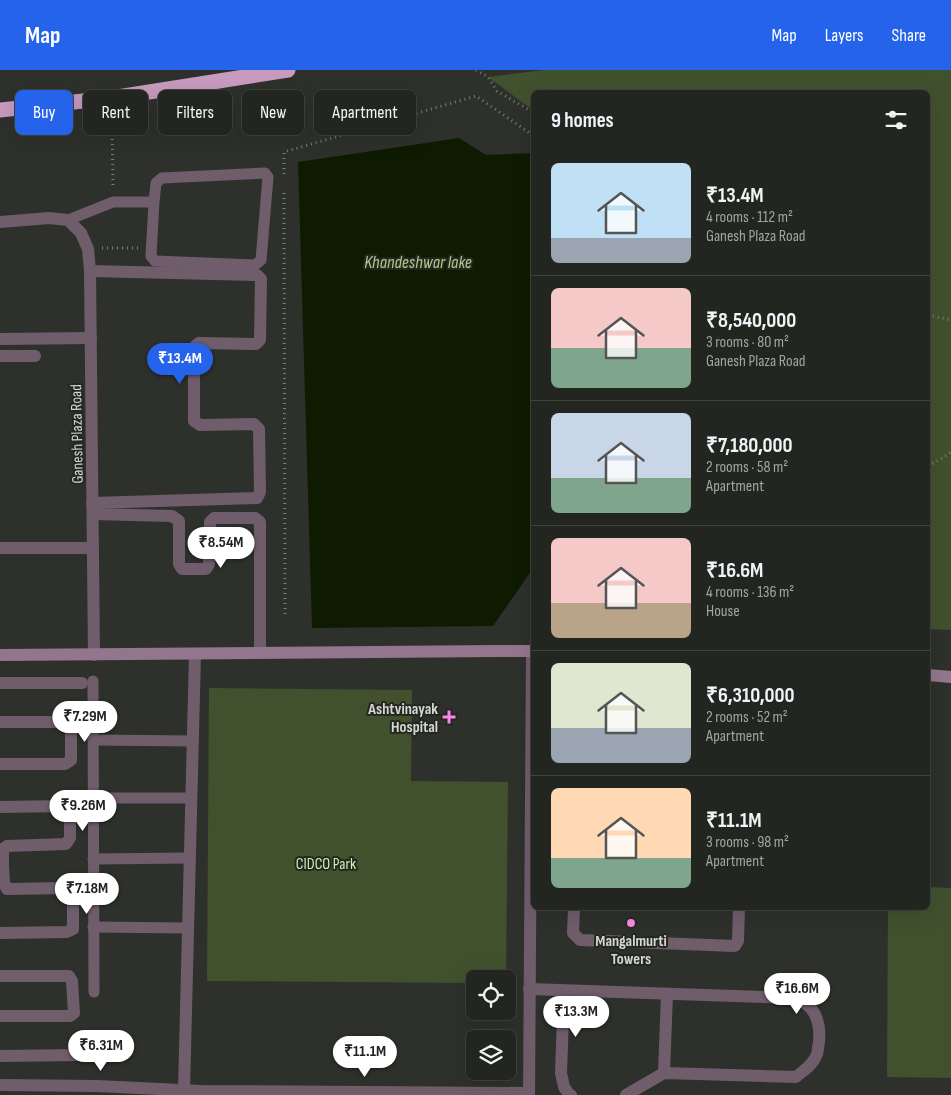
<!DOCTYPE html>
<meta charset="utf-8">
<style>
:root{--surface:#222520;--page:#2e312d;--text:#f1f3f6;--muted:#a2a5a5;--line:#3f423e;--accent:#2563eb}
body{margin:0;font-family:"Sofia Sans Condensed",sans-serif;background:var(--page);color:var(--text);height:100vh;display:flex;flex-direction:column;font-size:19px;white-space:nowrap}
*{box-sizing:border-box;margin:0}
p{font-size:16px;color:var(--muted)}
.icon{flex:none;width:28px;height:28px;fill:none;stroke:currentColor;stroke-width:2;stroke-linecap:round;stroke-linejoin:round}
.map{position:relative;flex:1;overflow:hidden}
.details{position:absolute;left:531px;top:20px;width:399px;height:820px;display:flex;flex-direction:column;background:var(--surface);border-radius:8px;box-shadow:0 5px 20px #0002,0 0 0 1px var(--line)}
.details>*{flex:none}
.top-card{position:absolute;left:15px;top:20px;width:441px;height:45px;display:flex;gap:10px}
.controls{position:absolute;left:466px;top:900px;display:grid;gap:10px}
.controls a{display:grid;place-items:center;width:50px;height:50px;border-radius:8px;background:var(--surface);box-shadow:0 5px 20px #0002,0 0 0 1px var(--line);font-size:25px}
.price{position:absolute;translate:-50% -42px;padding:0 11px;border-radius:18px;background:#fff;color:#222;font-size:16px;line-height:32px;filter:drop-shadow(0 1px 2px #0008)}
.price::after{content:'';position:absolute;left:50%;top:30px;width:15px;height:11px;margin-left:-8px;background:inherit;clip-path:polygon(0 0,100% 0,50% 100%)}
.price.selected{background:var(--accent);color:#fff}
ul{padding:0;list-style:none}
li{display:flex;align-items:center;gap:15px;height:125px;padding:0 20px}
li+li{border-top:1px solid var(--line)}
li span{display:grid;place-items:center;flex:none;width:140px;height:100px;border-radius:8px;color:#555}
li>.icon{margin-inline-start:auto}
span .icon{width:60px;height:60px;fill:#fffc;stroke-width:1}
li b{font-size:21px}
h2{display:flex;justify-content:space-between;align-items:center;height:60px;padding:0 20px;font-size:21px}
.tag{padding:0 18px;border-radius:8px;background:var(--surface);box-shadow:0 5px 20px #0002,0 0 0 1px var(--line);font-size:18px;line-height:45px}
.tag.selected{background:var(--accent);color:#fff}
header{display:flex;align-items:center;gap:30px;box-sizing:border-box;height:70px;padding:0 25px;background:var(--accent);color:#fff}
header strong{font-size:24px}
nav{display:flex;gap:28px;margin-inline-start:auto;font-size:18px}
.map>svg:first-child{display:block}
</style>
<header>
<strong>Map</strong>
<nav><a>Map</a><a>Layers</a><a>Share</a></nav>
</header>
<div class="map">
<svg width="951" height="1025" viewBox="0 0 951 1025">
<rect width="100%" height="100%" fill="#2e312b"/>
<!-- green -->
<g fill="#41512e">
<polygon points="544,0 951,0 951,560 928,559 928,22 534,22 534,41 488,7"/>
<polygon points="209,618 412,620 411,711 508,712 506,909 475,909 475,913 207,911"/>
<polygon points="928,817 951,818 951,1008 887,1007 888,838 928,838"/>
</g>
<!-- water -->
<polygon fill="#0f1b00" points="459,68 486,85 533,83 534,84 534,497 493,556 312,558 298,92"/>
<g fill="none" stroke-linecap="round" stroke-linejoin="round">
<!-- path -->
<g stroke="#7a7d78" stroke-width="3" stroke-dasharray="1 4" stroke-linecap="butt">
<polyline points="476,0 488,7 497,21 534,43"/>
<polyline points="112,44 113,118"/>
<polyline points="284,104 284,82 476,26 534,66"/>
<polyline points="284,123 285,545"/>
<polyline points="102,178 138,178"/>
<polyline points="928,245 951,250"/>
<polyline points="928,396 941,389 951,382"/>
</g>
<!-- lane -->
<g stroke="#705d6c" stroke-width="11">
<polyline points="68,150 113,132 154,132 151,186 155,191 255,195 261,190 268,107 265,103 162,108 156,113 154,132"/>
<polyline points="93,611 94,922"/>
<polyline points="93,670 193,671"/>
<polyline points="93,728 191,728"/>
<polyline points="93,789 190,788"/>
<polyline points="93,857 188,858"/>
</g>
<!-- street -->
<g stroke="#705d6c" stroke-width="12">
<polyline points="0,152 49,148 68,150 81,163 88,179 90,201 94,585"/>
<polyline points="90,201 257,205 261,209 260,270 256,274 199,273 194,277 194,351 200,355 254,354 259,359 260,422 257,428 92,433"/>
<polyline points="0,269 91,268"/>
<polyline points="0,286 35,286"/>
<polyline points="93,444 172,446 179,451 179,494 182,499 206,499 209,494 210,452 214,448 255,448 260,452 260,583"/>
<polyline points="0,478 93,478"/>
<polyline points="0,613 82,613"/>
<polyline points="0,652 64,652 71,658 71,690 65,694 0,694"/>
<polyline points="0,737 65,736 70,740 70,768 66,774 7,776 3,779 3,796 0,796"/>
<polyline points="574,838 573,863 580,870 735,876 738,871 739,838"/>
<polyline points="0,863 67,862 73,859 73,824 67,818 7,819 4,813 3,796"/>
<polyline points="0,906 69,906 72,911 74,943 70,946 0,946"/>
<path d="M 529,919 L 790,928 C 814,931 821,951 819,972 C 818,976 818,981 817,984 C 813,995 804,1000 796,1007 L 664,1003 L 626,1025"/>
<polyline points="564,921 561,1003 564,1017 569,1024 571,1025"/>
<polyline points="0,986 81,985"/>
<polyline points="664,1003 667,924"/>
<polyline points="0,1015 97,1016 201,1021 529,1023"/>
<polyline points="184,1020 195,584"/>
<polyline points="529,1025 532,581"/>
</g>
<!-- secondary -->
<g stroke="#93768d" stroke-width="12">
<polyline points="0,585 497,581 534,581"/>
<polyline points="928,605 951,607"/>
</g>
<!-- highway -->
<polyline stroke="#c79abe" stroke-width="15" points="0,40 111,28 288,0"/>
</g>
<!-- markers -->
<g fill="#fa87e8" stroke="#242722" stroke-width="2">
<path d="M446.5 639.5h5v5h5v5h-5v5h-5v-5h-5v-5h5z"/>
<circle cx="631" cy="853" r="5"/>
</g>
<g text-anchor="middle" stroke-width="4" stroke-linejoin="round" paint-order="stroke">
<!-- street labels -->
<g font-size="16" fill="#d5d7d3" stroke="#242722">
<text transform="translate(76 364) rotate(-91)" y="6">Ganesh Plaza Road</text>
</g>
<!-- poi labels -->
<g font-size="16" font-weight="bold" fill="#d5d7d3" stroke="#242722" text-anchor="end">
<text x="438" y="644">Ashtvinayak<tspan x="438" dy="18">Hospital</tspan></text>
<text x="631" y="876" text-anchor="middle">Mangalmurti<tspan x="631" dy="18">Towers</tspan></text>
</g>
<!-- park labels -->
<g font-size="16" fill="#d0f2a9" stroke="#242722">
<text x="326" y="799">CIDCO Park</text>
</g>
<!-- water labels -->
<g font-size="18" font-style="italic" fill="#abcc84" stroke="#242722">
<text x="418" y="198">Khandeshwar lake</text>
</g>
</g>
</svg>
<div class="controls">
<a><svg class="icon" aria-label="locate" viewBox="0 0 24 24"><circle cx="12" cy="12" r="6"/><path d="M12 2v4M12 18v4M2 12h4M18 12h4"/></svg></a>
<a><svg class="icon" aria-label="layers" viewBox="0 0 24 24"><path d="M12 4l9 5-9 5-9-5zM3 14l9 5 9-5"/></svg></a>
</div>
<b class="price selected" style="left:180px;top:315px">₹13.4M</b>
<b class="price" style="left:221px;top:499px">₹8.54M</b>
<b class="price" style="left:85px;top:673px">₹7.29M</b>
<b class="price" style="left:83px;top:762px">₹9.26M</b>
<b class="price" style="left:87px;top:845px">₹7.18M</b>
<b class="price" style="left:797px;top:945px">₹16.6M</b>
<b class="price" style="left:576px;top:968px">₹13.3M</b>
<b class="price" style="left:101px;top:1002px">₹6.31M</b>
<b class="price" style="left:365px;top:1008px">₹11.1M</b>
<div class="top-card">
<a class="tag selected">Buy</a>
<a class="tag">Rent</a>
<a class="tag">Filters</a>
<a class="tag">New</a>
<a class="tag">Apartment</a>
</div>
<section class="details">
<h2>9 homes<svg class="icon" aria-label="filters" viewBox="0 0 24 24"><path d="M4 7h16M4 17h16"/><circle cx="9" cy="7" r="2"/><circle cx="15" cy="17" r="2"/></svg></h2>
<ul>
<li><span style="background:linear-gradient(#bfe0f5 75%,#9aa5b1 0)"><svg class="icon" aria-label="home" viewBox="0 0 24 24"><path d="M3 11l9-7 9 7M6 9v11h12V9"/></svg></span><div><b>₹13.4M</b><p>4 rooms · 112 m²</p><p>Ganesh Plaza Road</p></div></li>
<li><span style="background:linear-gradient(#f6c9c9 60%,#7fa58c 0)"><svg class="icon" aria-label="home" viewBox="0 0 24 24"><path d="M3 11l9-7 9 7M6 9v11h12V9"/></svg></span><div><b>₹8,540,000</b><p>3 rooms · 80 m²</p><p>Ganesh Plaza Road</p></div></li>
<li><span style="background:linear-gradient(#c9d6e8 65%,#7fa58c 0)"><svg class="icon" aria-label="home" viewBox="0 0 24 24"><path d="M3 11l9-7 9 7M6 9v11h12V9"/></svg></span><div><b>₹7,180,000</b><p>2 rooms · 58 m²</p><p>Apartment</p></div></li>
<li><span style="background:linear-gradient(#f6c9c9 65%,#b9a48a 0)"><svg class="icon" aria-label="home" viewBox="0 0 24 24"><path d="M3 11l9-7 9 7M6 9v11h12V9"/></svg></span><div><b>₹16.6M</b><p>4 rooms · 136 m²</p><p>House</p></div></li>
<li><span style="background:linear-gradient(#dfe7d0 65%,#9aa5b1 0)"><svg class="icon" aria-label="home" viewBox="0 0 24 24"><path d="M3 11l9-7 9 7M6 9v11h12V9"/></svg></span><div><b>₹6,310,000</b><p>2 rooms · 52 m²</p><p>Apartment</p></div></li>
<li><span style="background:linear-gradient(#ffd9b3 70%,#7fa58c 0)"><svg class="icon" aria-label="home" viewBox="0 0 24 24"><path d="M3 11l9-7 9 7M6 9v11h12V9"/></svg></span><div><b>₹11.1M</b><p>3 rooms · 98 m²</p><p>Apartment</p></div></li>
</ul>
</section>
</div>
